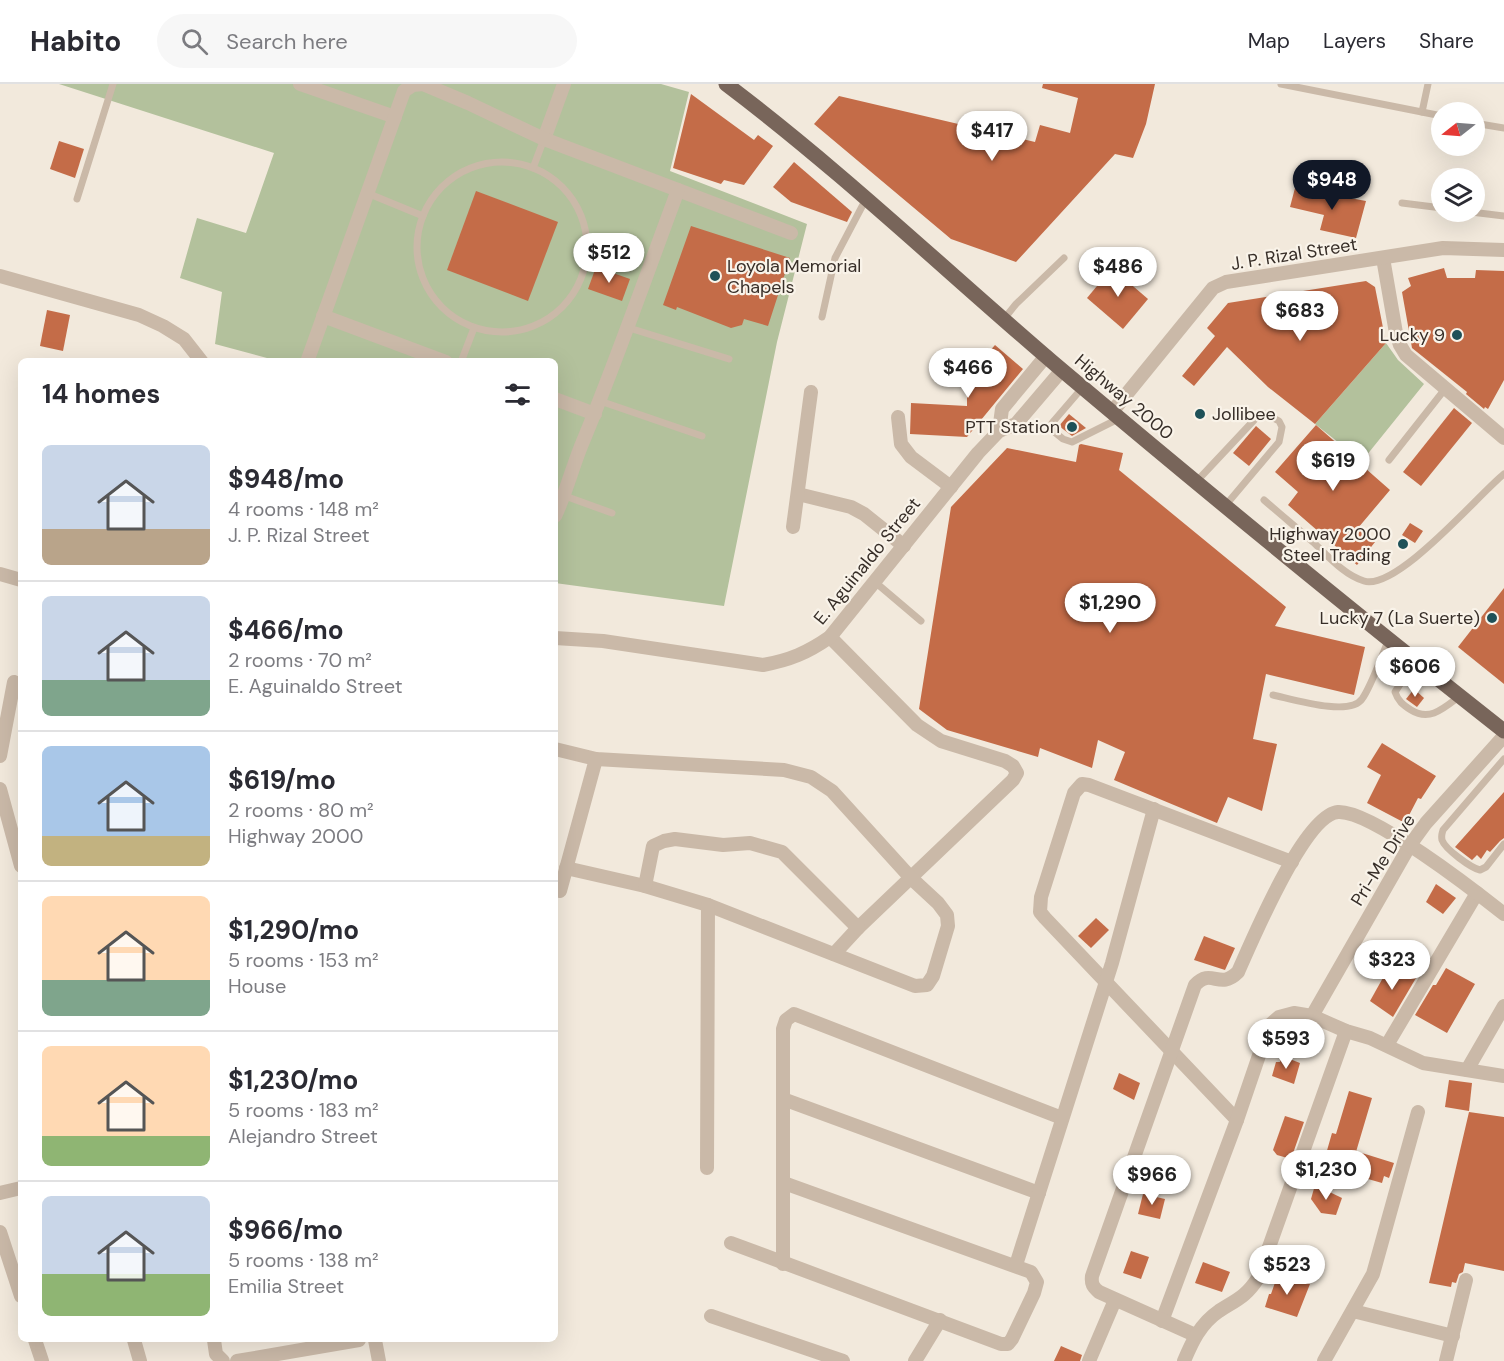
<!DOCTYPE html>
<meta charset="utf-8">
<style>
:root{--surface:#fff;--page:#f7f7f7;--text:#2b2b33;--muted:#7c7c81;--line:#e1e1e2;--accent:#111827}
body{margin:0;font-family:"DM Sans",sans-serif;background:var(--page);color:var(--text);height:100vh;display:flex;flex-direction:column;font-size:22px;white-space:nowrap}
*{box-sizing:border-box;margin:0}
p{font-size:20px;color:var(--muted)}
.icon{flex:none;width:33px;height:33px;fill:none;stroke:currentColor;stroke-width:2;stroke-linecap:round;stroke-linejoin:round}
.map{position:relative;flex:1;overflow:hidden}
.side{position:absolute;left:18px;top:274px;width:540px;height:984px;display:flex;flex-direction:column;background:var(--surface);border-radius:9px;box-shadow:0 6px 24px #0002}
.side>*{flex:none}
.needle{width:39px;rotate:253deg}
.tools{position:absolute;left:1431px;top:18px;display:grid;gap:12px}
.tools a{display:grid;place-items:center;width:54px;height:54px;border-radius:50%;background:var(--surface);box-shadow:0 6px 24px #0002;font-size:30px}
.price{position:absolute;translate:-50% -51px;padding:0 14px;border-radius:21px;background:#fff;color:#222;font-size:20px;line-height:39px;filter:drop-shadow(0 2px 3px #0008)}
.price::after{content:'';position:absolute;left:50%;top:36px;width:18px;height:14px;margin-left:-9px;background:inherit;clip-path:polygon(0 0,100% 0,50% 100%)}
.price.on{background:var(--accent);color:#fff}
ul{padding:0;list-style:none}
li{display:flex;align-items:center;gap:18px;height:150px;padding:0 24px}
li+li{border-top:2px solid var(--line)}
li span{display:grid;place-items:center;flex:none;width:168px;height:120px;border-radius:9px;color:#555}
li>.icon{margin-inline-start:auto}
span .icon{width:72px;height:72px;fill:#fffc;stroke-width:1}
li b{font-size:26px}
h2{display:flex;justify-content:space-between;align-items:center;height:72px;padding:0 24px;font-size:26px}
header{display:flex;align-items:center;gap:36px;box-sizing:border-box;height:84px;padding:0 30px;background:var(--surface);border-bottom:2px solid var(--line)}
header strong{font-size:28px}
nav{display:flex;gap:33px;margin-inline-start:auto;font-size:21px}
.search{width:420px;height:54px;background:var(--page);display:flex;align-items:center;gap:15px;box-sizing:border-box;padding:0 21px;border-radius:33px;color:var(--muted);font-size:22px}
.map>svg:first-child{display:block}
</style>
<header>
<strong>Habito</strong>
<div class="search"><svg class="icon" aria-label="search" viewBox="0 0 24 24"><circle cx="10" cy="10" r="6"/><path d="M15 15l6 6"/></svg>Search here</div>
<nav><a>Map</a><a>Layers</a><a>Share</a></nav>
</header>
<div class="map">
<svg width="1504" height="1277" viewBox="0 0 1504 1277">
<rect width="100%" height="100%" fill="#f2e9dc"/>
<!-- green -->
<g fill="#b3c19c">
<polygon points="59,0 661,0 689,8 670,87 807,140 777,258 724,522 555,499 555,278 278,277 215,260 222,208 180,194 197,134 246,149 274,69"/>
<polygon points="1386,259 1398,276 1424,300 1362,377 1315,340"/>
</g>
<!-- building -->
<g fill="#c46c48">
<polygon points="1043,0 1155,0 1146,40 1133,74 1115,70 1016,178 951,155 814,40 839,12 1035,58 1040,41 1070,49 1078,14 1042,4"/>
<polygon points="691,10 754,56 758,51 773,62 744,101 724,96 721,100 673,84"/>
<polygon points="59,57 84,65 75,94 50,85"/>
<polygon points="794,78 852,128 847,138 791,118 773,103"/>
<polygon points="1295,104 1366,117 1356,154 1320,146 1324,131 1290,123"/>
<polygon points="476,107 558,138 528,217 447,186"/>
<polygon points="691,142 790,174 768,242 744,235 742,241 731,244 677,223 676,226 663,221"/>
<polygon points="596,183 630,195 622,217 588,205"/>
<polygon points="1112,184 1148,215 1123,245 1087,214"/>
<polygon points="1444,184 1447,194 1475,194 1476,186 1504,187 1504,296 1488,325 1485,323 1484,325 1466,310 1467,308 1412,264 1402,208 1411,202 1408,194"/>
<polygon points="1366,197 1375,203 1386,259 1315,340 1268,303 1227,263 1194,302 1182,292 1215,252 1207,244 1228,219"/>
<polygon points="47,226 70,231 63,267 40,262"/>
<polygon points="995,261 1023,285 967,353 910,350 911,319 967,322 967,293"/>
<polygon points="1454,324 1472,339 1421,402 1403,388"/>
<polygon points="1069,330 1086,344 1072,352 1059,342"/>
<polygon points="1316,341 1390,406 1358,444 1375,458 1357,481 1288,421 1298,408 1275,388"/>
<polygon points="1256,342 1271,355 1249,382 1233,369"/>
<polygon points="1081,360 1123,369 1119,386 1286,523 1275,542 1365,563 1354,611 1266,590 1253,655 1277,660 1262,727 1228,713 1217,739 1114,696 1125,668 1098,656 1092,684 1040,664 1038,673 947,646 919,625 951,423 1007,364 1076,378 1079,361"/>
<polygon points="1410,439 1423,447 1415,459 1402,451"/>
<polygon points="1504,504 1504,600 1458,563"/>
<polygon points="1414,605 1424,614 1417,623 1406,615"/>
<polygon points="1382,659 1436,692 1421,715 1418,714 1405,739 1367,719 1381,691 1367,683"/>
<polygon points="1504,708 1504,754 1500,757 1490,768 1487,766 1481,775 1477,771 1472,776 1455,763"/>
<polygon points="1436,800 1456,814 1443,830 1426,818"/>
<polygon points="1096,834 1109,846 1091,864 1078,852"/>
<polygon points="1204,852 1235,864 1225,886 1194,876"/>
<polygon points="1389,883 1416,894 1393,933 1370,917"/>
<polygon points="1446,884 1475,900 1447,949 1415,931 1433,901 1436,901"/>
<polygon points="1282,972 1300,979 1294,1000 1272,992 1276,978 1280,978"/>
<polygon points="1119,989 1140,999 1134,1016 1113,1005"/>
<polygon points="1449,996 1472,999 1469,1027 1445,1023"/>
<polygon points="1349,1007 1372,1014 1353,1078 1326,1070 1332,1049 1336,1050"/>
<polygon points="1469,1028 1504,1033 1504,1187 1465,1179 1463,1188 1459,1190 1456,1199 1452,1198 1451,1203 1429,1199"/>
<polygon points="1285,1032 1304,1038 1291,1075 1277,1071 1273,1066"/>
<polygon points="1362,1069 1394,1079 1389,1094 1384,1092 1382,1099 1354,1091"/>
<polygon points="1315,1101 1342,1114 1336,1131 1321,1129 1311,1115"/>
<polygon points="1143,1110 1165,1115 1160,1135 1138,1130"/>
<polygon points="1131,1167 1149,1173 1141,1195 1123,1189"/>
<polygon points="1203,1178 1230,1188 1222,1208 1195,1199"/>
<polygon points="1278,1190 1310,1200 1297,1233 1265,1223 1269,1210 1271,1210"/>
<polygon points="1061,1262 1082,1271 1080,1277 1054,1277"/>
</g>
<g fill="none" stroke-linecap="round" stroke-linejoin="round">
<!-- service -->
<g stroke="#cab9a8" stroke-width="7">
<polyline points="1281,0 1442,32"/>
<polyline points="1422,28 1428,0"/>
<polyline points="1474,39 1504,44"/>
<circle cx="502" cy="163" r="85"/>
<polyline points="533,84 544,55"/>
<polyline points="367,109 423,132"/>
<polyline points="77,115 113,0"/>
<polyline points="1402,119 1442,124"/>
<polyline points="1471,128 1504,132"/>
<polyline points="822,233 835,174 867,113"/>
<polyline points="1004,235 1016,220 1064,174"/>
<polyline points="626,243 729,275"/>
<polyline points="461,278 474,244"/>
<polyline points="1083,303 1052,339 1052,346 1063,355 1072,358 1118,335"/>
<polyline points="600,317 702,352"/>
<polyline points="1389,376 1445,305"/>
<polyline points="1196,398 1257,333 1266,330 1279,337 1282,343 1279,358 1225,422"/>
<polyline points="565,412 612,429"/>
<path d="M 1264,416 C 1280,430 1297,444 1313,458 C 1328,472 1344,491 1364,497 C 1397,507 1478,411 1504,390"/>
<polyline points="875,498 921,537"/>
<path d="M 1415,577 L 1395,608 C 1398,617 1403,621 1411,626 C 1430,638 1444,624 1460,612"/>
<path d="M 1273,611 C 1292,615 1350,633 1362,615 C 1371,603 1382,571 1389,555"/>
<path d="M 1504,675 L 1443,746 C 1442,750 1441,751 1442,756 C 1445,765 1471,784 1480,786 L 1486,783 L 1504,760"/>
</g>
<!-- minor -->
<g stroke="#cab9a8" stroke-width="14">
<polyline points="300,0 395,33"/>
<polyline points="544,55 564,0"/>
<polyline points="1383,174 1396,249 1400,261 1406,271 1504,354"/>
<polyline points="0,192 139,231 163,242 184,255 202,278"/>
<polyline points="323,232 446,278"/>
<polyline points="307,278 404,7 413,1 423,0 468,19 544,55 791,149"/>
<polyline points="555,315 595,330"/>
<polyline points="1112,328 1213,204 1226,198 1443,164 1504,166"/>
<polyline points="898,333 901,360 911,373 951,403"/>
<polyline points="999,347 1002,325 1046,272"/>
<polyline points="798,410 851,423 864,430 904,462"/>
<path d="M 555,432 C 567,407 573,380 584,355 C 618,273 647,189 678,106"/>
<polyline points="793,443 811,308"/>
<polyline points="0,490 21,496"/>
<polyline points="830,553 917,641 941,657 1005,677 1013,682 1017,689 1013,696 858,844 834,870"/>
<path d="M 555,554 L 603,557 L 763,581 C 790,576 807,569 830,553 L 978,369 L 999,347 L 1016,340 L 1062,286"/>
<polyline points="555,665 596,675 784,686 811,693 832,707 911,794 938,819 947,831 948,842 933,892 927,901 915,902 708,821 645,802 566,784"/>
<polyline points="0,672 14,598"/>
<polyline points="0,705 21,782"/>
<polyline points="645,802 653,762 664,757 675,755 723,761 750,759 782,768 858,844"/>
<polyline points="560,807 596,675"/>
<polyline points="1312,932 1410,761 1426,739 1504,652"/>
<polyline points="1387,961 1477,809"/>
<polyline points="1467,986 1504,922"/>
<polyline points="783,1015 1039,1109"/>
<polyline points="1237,1036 1045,834 1040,828 1041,813 1074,709 1082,700 1089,701 1292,778"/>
<polyline points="707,1084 708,821"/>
<polyline points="0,1109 21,1104"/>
<polyline points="0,1148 21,1212"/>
<polyline points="731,1159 1001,1260 1008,1260 1012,1255 1034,1209 1037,1198 1031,1188 784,1099"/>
<polyline points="783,1180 783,945 786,936 794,930 1062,1034"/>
<polyline points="1016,1181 1112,879 1154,725"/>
<polyline points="1353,1227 1453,1252"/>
<polyline points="711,1232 843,1277"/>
<polyline points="1162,1237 1237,1036 1266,951 1271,940 1279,933 1294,929 1312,932 1346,947 1370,954 1423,979 1504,992"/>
<path d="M 1195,1251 L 1099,1208 C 1093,1203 1091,1200 1092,1192 L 1195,901 C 1212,883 1219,907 1238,888 C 1252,857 1304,731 1338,728 C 1371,726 1475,807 1504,830"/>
<polyline points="35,1256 42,1277"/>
<polyline points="134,1256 140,1277"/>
<polyline points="214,1256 216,1270 223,1277"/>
<polyline points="375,1256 379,1277"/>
<polyline points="237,1277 359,1256"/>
<polyline points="915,1277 940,1236"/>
<polyline points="1089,1277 1115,1216"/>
<path d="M 1184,1277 C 1192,1258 1200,1240 1219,1227 C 1236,1216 1246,1213 1258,1194 L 1346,947"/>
<polyline points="1324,1277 1373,1190 1418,1028"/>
<polyline points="1446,1277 1466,1196"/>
</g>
<!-- primary -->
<path stroke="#78655a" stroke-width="15" d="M 726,0 C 844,89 950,191 1063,287 C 1208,409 1355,530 1504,647"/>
</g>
<!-- markers -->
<g fill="#1e5158" stroke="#f9f3e9" stroke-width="2">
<circle cx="715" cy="192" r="6"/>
<circle cx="1457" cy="251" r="6"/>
<circle cx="1200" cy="330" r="6"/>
<circle cx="1072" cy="343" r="6"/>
<circle cx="1403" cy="460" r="6"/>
<circle cx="1492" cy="534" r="6"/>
</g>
<g text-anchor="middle" stroke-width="4.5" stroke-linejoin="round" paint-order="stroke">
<!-- street labels -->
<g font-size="18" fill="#372e28" stroke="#f9f3e9">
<text transform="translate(1294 170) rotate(-9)" y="6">J. P. Rizal Street</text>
<text transform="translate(1124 313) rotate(40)" y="6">Highway 2000</text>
<text transform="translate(867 477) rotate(-51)" y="6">E. Aguinaldo Street</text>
<text transform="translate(1383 776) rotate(-58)" y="6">Pri-Me Drive</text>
</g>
<!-- poi labels -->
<g font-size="18" fill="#372e28" stroke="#f9f3e9" text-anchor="end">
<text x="727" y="188" text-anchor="start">Loyola Memorial<tspan x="727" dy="21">Chapels</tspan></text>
<text x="1445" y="257">Lucky 9</text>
<text x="1212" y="336" text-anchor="start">Jollibee</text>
<text x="1060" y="349">PTT Station</text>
<text x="1391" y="456">Highway 2000<tspan x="1391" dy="21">Steel Trading</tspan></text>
<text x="1480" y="540">Lucky 7 (La Suerte)</text>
</g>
</g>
</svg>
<div class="tools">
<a><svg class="needle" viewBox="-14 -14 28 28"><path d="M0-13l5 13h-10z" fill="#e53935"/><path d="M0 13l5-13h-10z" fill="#7c7c81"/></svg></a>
<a><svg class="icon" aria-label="layers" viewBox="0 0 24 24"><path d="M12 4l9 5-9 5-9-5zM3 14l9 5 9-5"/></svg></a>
</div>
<b class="price" style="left:992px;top:78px">$417</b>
<b class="price on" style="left:1332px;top:127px">$948</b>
<b class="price" style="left:609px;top:200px">$512</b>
<b class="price" style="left:1118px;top:214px">$486</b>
<b class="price" style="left:1300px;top:258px">$683</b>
<b class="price" style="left:968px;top:315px">$466</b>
<b class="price" style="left:1333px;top:408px">$619</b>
<b class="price" style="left:1110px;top:550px">$1,290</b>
<b class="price" style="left:1415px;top:614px">$606</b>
<b class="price" style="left:1392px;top:907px">$323</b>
<b class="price" style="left:1286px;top:986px">$593</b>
<b class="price" style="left:1326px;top:1117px">$1,230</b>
<b class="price" style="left:1152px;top:1122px">$966</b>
<b class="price" style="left:1287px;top:1212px">$523</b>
<section class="side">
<h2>14 homes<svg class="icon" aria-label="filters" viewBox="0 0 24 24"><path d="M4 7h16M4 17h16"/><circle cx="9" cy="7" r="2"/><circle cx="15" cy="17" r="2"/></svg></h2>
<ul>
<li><span style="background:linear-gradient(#c9d6e8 70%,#b9a48a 0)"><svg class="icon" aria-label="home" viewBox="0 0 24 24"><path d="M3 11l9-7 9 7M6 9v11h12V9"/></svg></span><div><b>$948/mo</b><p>4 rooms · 148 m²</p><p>J. P. Rizal Street</p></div></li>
<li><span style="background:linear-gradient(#c9d6e8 70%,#7fa58c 0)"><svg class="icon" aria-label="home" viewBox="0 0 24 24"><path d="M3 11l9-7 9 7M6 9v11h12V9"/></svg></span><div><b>$466/mo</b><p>2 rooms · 70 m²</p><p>E. Aguinaldo Street</p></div></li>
<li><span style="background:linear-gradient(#a9c7e8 75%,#c2b280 0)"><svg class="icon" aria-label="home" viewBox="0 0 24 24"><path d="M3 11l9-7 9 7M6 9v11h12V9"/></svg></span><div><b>$619/mo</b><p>2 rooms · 80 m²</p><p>Highway 2000</p></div></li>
<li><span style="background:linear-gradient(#ffd9b3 70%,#7fa58c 0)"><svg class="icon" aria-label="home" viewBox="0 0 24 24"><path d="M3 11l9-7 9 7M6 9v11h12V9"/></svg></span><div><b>$1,290/mo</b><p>5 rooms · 153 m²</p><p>House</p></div></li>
<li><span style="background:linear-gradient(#ffd9b3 75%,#8fb573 0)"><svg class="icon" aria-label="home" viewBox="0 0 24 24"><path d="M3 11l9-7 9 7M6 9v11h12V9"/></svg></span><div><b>$1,230/mo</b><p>5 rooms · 183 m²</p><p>Alejandro Street</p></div></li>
<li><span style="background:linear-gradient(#c9d6e8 65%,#8fb573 0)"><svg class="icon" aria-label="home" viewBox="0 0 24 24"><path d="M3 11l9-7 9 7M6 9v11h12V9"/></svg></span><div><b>$966/mo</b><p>5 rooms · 138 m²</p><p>Emilia Street</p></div></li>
</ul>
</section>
</div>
